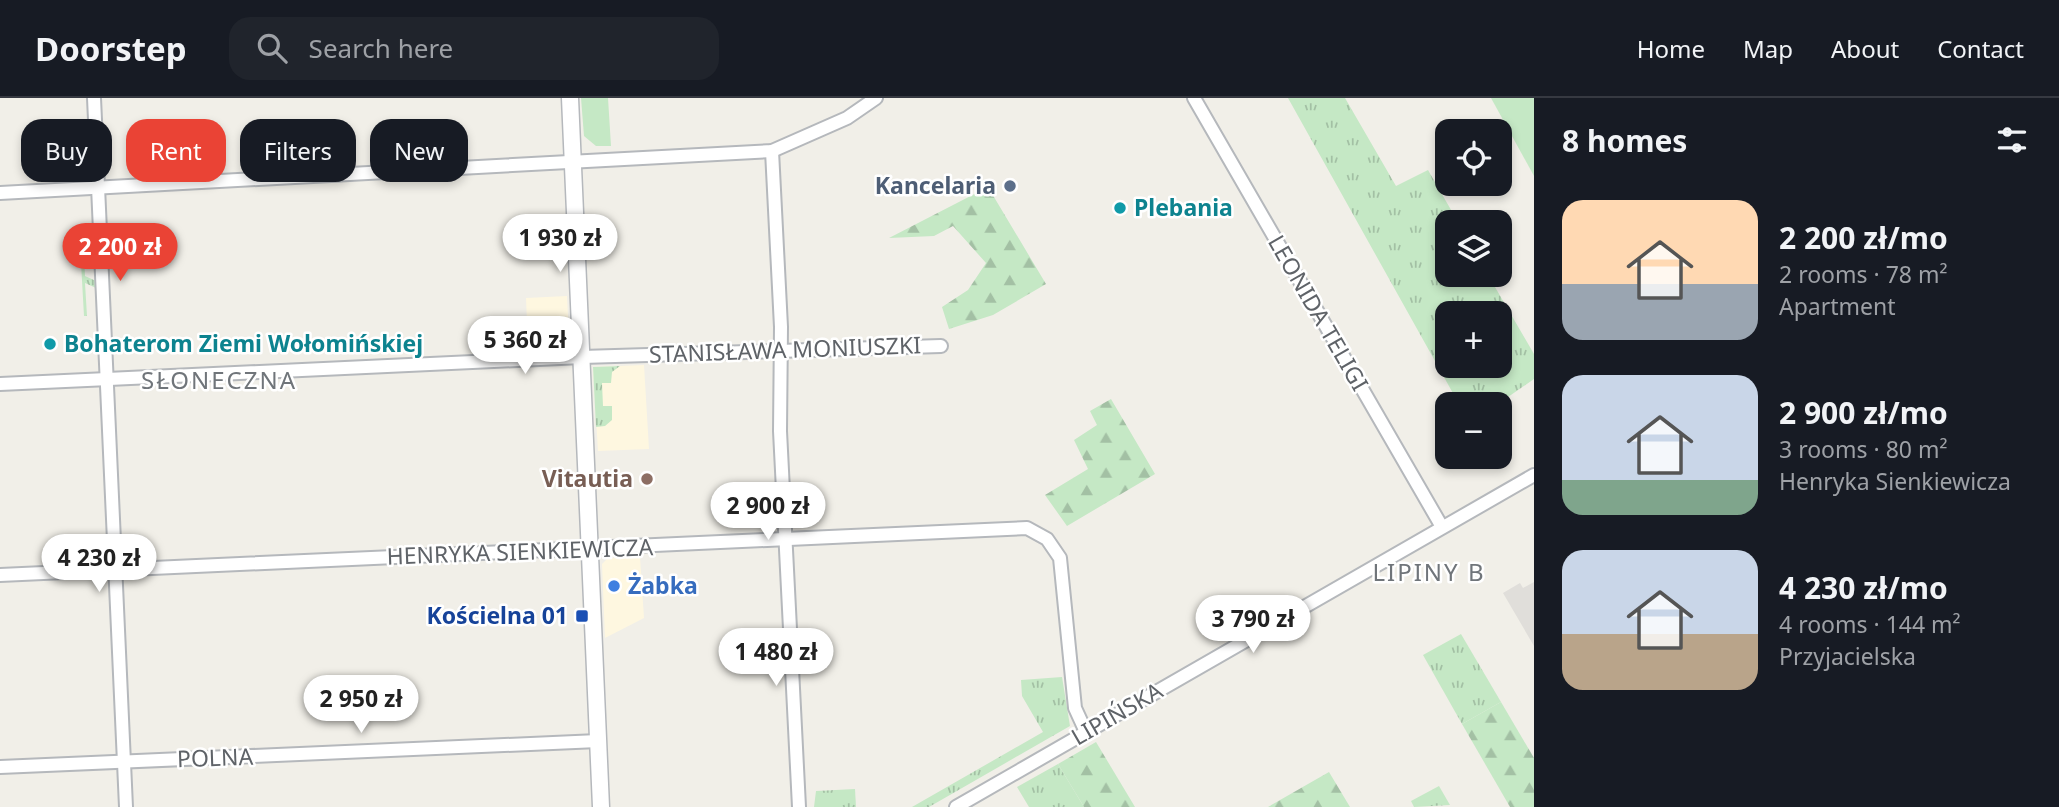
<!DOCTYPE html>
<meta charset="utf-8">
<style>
:root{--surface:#171b24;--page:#20242c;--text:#f1f3f6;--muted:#9ea1a6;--line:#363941;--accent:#ea4335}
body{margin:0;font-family:"Noto Sans",sans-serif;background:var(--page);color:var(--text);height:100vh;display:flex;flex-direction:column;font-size:26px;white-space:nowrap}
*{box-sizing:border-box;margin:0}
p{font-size:23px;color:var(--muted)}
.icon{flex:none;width:38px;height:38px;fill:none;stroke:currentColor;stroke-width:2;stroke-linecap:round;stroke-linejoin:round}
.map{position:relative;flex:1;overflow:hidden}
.sheet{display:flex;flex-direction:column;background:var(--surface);width:525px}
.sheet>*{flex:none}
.hud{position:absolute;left:21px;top:21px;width:665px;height:63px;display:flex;gap:14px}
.tools{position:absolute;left:1435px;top:21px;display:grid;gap:14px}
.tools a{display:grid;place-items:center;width:77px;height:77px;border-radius:14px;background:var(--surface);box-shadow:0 4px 10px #0003;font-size:35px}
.price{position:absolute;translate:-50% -60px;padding:0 16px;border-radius:24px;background:#fff;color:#222;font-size:23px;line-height:46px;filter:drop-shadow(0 2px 4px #0008)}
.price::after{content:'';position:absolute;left:50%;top:42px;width:21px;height:16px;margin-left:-10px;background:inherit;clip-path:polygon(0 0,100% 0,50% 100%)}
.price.current{background:var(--accent);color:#fff}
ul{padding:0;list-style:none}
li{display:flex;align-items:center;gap:21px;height:175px;padding:0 28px}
li span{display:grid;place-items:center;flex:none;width:196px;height:140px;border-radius:21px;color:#555}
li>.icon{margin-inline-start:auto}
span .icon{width:84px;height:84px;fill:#fffc;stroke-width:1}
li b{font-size:30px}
h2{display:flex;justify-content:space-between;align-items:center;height:84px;padding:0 28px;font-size:30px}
.chip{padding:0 24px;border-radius:21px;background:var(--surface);box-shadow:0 4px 10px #0003;font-size:24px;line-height:63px}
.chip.current{background:var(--accent);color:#fff}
header{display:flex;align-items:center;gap:42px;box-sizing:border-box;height:98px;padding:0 35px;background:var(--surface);border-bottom:2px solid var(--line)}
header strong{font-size:33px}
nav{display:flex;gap:38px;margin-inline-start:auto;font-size:24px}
.search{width:490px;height:63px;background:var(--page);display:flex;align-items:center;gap:18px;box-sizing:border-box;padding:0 24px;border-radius:21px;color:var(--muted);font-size:26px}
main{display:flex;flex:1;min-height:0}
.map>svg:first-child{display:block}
</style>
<header>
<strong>Doorstep</strong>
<div class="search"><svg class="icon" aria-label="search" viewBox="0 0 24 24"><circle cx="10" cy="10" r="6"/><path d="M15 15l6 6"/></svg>Search here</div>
<nav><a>Home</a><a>Map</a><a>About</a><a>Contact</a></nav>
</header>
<main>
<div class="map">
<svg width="1534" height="709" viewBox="0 0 1534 709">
<defs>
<pattern id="grass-tufts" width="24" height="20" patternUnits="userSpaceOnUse" patternTransform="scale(1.75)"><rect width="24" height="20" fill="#c5e8c5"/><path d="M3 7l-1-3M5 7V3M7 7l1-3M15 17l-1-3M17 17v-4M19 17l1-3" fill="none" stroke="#a3c0a4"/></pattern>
<pattern id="forest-firs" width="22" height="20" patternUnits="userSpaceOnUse" patternTransform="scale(1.75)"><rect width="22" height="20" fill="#c5e8c5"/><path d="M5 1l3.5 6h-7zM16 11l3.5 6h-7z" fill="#a3c0a4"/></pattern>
</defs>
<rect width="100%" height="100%" fill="#f1efe8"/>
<!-- commercial -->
<g fill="#fef7e0">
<polygon points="567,198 569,239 563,248 528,250 526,200"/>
<polygon points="644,267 649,351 598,353 593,269"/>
<polygon points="640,459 644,520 605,540 602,466 608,460"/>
</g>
<!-- industrial -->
<polygon fill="#e0deda" points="1534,484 1534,548 1503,495 1520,485 1523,490"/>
<!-- grass -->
<g fill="url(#grass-tufts)" fill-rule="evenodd">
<path d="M 1288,0 L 1345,0 L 1396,88 L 1428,72 L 1458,124 L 1447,124 L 1447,177 L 1488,177 L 1534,256 L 1534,281 L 1498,306 L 1459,306 ZM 1500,215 L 1500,268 L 1447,268 L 1447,215 Z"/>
<polygon points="80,147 94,152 94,158 84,153 85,178 96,183 96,190 85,185 87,218 84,218"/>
<polygon points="620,268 612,274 611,285 602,285 603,308 612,308 612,322 605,328 596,329 593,269"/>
<polygon points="1461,536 1501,604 1462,626 1423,557"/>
<polygon points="1062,579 1070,628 929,709 912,709 1043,634 1022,598 1021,582"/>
<polygon points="1058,666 1084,709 1029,709 1017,689"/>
<polygon points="1439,688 1450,707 1414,709 1411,703"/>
<polygon points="855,691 856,709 814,709 816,693"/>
</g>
<!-- forest -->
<g fill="url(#forest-firs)">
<polygon points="988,89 1046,186 993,217 949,231 942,209 968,192 986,165 953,128 934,138 889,140"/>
<polygon points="1111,301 1155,376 1067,428 1045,397 1088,371 1074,342 1097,327 1090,313"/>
<polygon points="1501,604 1534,660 1534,709 1510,709 1462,626"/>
<polygon points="1096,644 1135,709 1084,709 1058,666"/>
<polygon points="1329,674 1350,709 1268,709"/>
</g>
<!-- park -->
<g fill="#c5e8c5">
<polygon points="581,0 608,0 611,48 596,48 584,38"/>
<polygon points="1491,0 1534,0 1534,78"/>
</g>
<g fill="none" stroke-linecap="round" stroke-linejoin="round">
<!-- minor casing -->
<g stroke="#b5b8bc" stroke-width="16">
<g id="minor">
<polyline points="94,0 126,709"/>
<polyline points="1194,0 1442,429"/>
<polyline points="772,53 781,229 780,333 799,709"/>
<polyline points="0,95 772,53 847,20 876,0"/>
<polyline points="0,286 582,259 941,248"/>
<polyline points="0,477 1027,430 1047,441 1060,460 1075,610 1086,634"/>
<polyline points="0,669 598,643"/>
<polyline points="956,709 1534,377"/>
</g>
</g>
<!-- tertiary casing -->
<g stroke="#b5b8bc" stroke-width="19">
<polyline id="tertiary" points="570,0 601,709"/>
</g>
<!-- minor -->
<use href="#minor" stroke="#fff" stroke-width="12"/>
<!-- tertiary -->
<use href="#tertiary" stroke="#fff" stroke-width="16"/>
</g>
<!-- markers -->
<circle fill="#5c6f8a" stroke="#fff" stroke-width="2.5" cx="1010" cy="88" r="7"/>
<g fill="#0f9aa8" stroke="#fff" stroke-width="2.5">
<circle cx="1120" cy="110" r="7"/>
<circle cx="50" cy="246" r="7"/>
</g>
<circle fill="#8d6e63" stroke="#fff" stroke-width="2.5" cx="647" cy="381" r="7"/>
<circle fill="#3f7fe0" stroke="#fff" stroke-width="2.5" cx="614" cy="488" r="7"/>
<rect fill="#1a4fb4" stroke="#fff" stroke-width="2.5" x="575" y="511" width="14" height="14" rx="3.5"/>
<g text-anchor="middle" stroke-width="5" stroke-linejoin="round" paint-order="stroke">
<!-- service labels -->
<g font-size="23" font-weight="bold" fill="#4e5e75" stroke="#fff" text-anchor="end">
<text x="996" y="96">Kancelaria</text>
</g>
<!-- culture labels -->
<g font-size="23" font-weight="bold" fill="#0d838f" stroke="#fff" text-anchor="start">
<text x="1134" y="118">Plebania</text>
<text x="64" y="254">Bohaterom Ziemi Wołomińskiej</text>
</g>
<!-- street labels -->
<g font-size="23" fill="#5f6368" stroke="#fff">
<text transform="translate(1318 215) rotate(60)" y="8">LEONIDA TELIGI</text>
<text transform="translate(785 252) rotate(-2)" y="8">STANISŁAWA MONIUSZKI</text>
<text transform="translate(520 454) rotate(-2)" y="8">HENRYKA SIENKIEWICZA</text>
<text transform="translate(1117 616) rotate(-30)" y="8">LIPIŃSKA</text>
<text transform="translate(215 660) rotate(-2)" y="8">POLNA</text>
</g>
<!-- education labels -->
<g font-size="23" font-weight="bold" fill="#785e54" stroke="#fff" text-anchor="end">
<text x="633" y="389">Vitautia</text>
</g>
<!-- shop labels -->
<g font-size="23" font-weight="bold" fill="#366cbe" stroke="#fff" text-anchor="start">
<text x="628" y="496">Żabka</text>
</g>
<!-- transit labels -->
<g font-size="23" font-weight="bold" fill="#164399" stroke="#fff" text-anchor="end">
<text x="568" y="526">Kościelna 01</text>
</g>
<!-- neighbourhood labels -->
<g font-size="24" letter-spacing="2" fill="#70757a" stroke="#fff">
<text x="219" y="291">SŁONECZNA</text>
<text x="1429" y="483">LIPINY B</text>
</g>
</g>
</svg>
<div class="tools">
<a><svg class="icon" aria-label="locate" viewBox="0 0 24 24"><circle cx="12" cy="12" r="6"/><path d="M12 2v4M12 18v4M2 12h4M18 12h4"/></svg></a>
<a><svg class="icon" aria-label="layers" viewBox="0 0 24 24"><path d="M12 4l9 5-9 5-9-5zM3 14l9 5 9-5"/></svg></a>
<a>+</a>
<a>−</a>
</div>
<b class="price" style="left:560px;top:176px">1 930 zł</b>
<b class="price current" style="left:120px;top:185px">2 200 zł</b>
<b class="price" style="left:525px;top:278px">5 360 zł</b>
<b class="price" style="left:768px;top:444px">2 900 zł</b>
<b class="price" style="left:99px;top:496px">4 230 zł</b>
<b class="price" style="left:1253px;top:557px">3 790 zł</b>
<b class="price" style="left:776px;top:590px">1 480 zł</b>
<b class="price" style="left:361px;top:637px">2 950 zł</b>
<div class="hud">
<a class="chip">Buy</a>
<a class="chip current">Rent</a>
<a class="chip">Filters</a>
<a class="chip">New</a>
</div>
</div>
<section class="sheet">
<h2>8 homes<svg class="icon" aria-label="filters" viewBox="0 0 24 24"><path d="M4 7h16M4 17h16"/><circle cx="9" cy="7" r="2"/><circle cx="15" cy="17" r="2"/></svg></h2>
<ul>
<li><span style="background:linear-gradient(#ffd9b3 60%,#9aa5b1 0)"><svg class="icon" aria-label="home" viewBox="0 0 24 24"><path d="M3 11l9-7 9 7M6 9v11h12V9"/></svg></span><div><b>2 200 zł/mo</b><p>2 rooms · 78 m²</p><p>Apartment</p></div></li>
<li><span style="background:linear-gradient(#c9d6e8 75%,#7fa58c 0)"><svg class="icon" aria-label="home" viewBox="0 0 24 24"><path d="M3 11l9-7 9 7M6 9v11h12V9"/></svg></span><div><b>2 900 zł/mo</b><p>3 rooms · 80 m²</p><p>Henryka Sienkiewicza</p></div></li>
<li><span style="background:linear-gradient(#c9d6e8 60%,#b9a48a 0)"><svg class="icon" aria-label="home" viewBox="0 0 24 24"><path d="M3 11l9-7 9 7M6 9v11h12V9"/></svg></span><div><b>4 230 zł/mo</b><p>4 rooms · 144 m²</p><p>Przyjacielska</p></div></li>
</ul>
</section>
</main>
